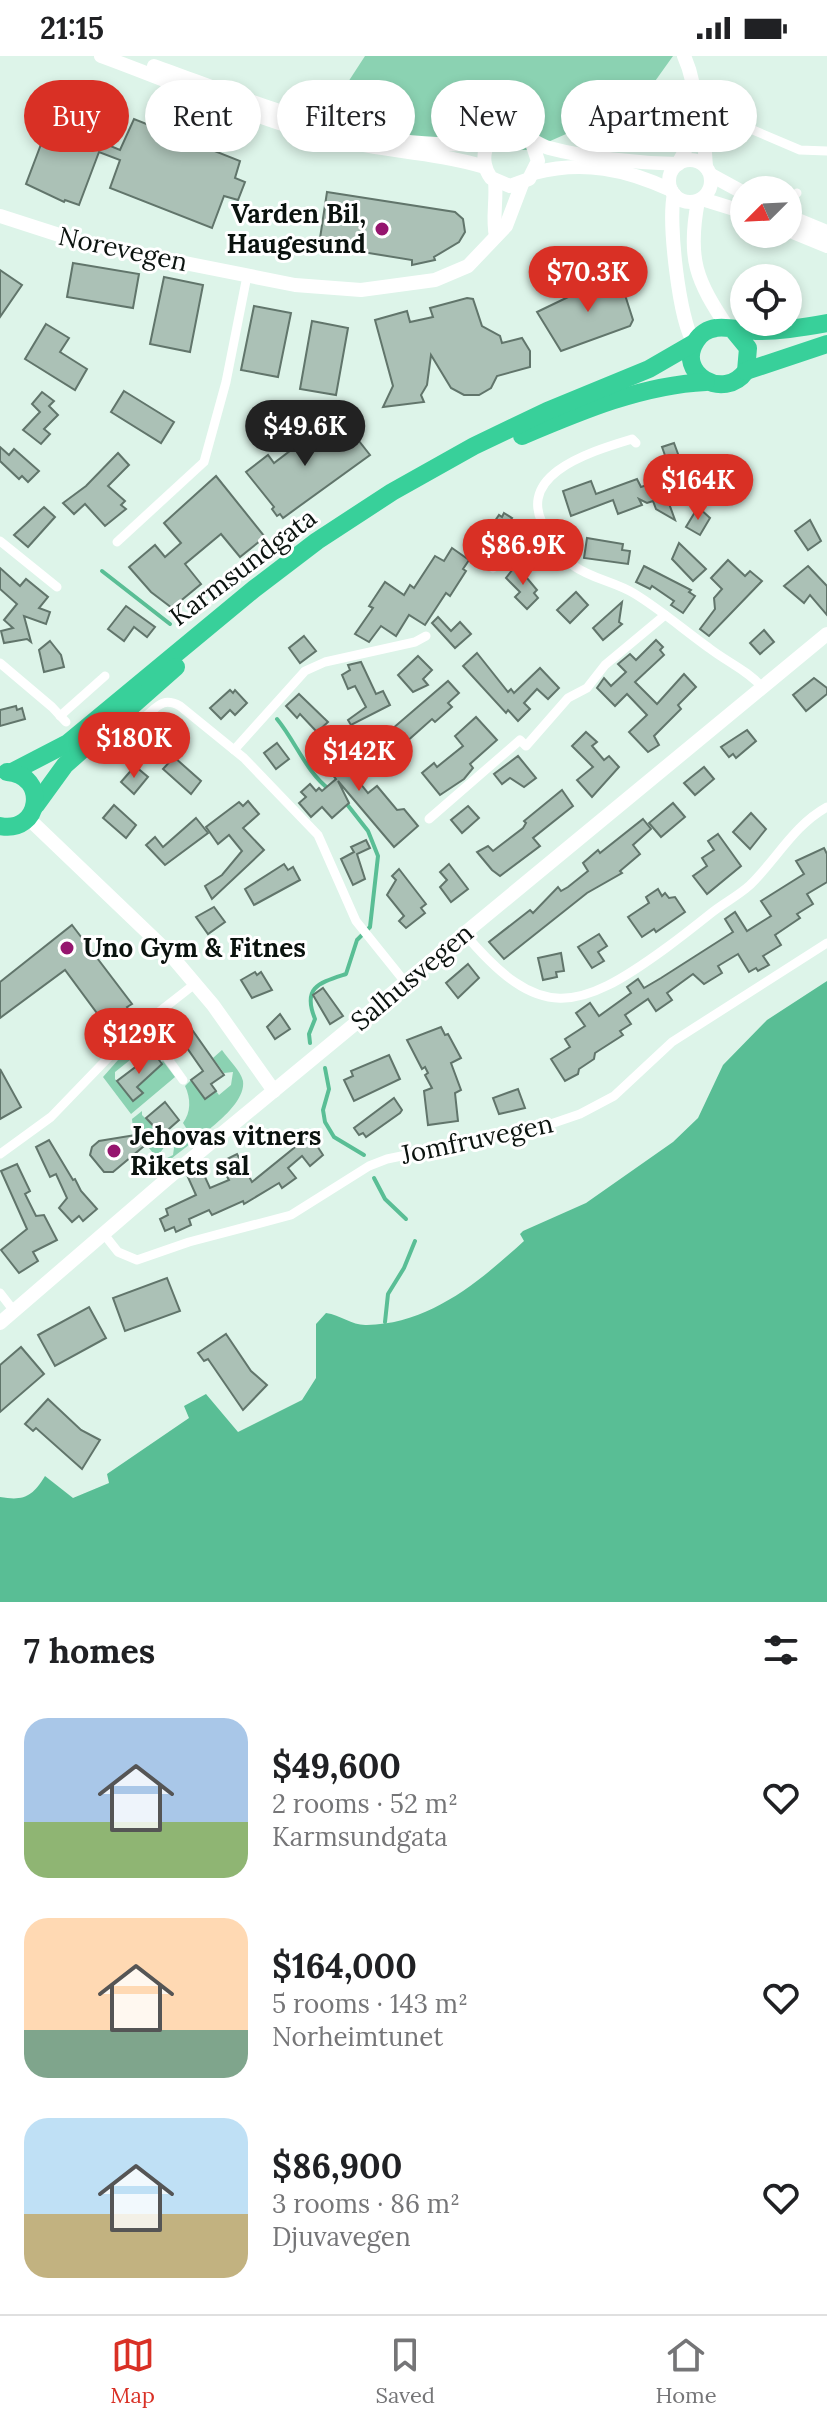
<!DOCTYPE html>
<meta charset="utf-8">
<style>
:root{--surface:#fff;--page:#f2f2f2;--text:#202124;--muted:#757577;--line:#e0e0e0;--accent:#d93025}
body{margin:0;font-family:Lora,serif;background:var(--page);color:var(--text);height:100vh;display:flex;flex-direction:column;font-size:30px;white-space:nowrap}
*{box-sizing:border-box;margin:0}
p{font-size:26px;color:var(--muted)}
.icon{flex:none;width:44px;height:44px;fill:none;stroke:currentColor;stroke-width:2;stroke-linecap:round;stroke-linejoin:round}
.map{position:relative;height:1546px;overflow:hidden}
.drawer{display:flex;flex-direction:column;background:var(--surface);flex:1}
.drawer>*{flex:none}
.hud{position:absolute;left:24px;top:24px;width:780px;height:72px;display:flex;gap:16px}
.needle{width:52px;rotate:246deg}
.controls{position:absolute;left:730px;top:120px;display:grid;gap:16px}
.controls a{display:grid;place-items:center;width:72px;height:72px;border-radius:50%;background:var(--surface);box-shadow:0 4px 12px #0003;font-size:40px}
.price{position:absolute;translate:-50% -68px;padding:0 18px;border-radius:28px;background:var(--accent);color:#fff;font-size:26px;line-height:52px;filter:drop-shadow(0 2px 4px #0008)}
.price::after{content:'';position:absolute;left:50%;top:48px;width:24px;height:18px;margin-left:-12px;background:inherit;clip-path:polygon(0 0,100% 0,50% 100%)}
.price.active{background:#222;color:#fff}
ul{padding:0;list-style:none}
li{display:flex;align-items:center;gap:24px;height:200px;padding:0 24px}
li span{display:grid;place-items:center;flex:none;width:224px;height:160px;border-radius:24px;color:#555}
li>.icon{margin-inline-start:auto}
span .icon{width:96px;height:96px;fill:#fffc;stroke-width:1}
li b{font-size:34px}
h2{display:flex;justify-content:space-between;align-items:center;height:96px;padding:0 24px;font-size:34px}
.chip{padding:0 28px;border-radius:36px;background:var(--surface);box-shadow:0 4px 12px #0003;font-size:28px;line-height:72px}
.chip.active{background:var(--accent);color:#fff}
.status{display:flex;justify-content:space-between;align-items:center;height:56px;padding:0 40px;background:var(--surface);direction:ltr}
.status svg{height:22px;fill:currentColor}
.tabs{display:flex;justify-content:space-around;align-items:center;height:112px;border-top:2px solid var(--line);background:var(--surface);font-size:22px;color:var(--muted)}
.tabs a{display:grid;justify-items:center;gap:4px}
.tabs .active{color:var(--accent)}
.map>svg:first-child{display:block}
</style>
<div class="status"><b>21:15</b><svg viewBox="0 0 49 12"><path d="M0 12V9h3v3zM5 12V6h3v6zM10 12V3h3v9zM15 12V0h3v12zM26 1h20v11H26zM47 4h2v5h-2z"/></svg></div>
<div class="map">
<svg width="827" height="1546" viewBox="0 0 827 1546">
<rect width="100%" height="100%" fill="#ddf4e9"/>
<!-- green -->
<g fill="#8bd2b2">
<polygon points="365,0 673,0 633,56 566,78 530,94 442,93 395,84 326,60"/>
<polygon points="141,978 142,986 131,995 130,1004 115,1016 115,1023 127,1038 142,1037 137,1030 149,1021 139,1008 145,1004 153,1014 163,1005 175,1021 131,1058 103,1021"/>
<path d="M 222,994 C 228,1003 241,1015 243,1025 C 247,1055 182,1090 164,1110 L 133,1073 L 132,1063 L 142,1055 L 142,1059 L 162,1079 L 168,1074 L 173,1080 L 159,1098 L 163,1104 L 173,1099 L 176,1078 L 188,1075 L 183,1067 C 191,1056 191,1043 185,1030 L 191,1024 L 205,1043 L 216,1035 L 219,1039 L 231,1029 L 233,1016 L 224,1017 L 213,1002 Z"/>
</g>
<!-- water -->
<path fill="#59be95" d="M 827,925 L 827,1546 L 0,1546 L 0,1441 C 24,1445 32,1441 45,1420 L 73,1442 L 109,1427 L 107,1418 L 189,1362 L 184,1350 L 206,1338 L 238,1376 L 302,1344 L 316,1322 L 316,1268 L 326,1257 C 341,1259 353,1270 367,1269 C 430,1268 480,1225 524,1185 L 520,1178 L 523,1175 L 586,1147 L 673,1086 L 698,1062 L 723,1009 L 767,964 Z"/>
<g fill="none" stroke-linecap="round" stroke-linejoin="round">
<!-- stream -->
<g stroke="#59be95" stroke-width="4">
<polyline points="102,515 170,568"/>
<path d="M 277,663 C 296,686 306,716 330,734"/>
<path d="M 310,987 L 309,978 L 315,963 C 302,931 319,927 346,918 L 357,884 L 370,871 L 378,800 L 368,775 L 346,747"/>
<polyline points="325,1012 329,1033 323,1054 325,1066 334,1081 364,1099"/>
<polyline points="374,1122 385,1143 406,1163"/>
<polyline points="385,1266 388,1238 404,1212 415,1185"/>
</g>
</g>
<!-- building -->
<g fill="#abc1b6" stroke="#61756b" stroke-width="2">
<polygon points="57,46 111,67 103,87 120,94 134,63 240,105 235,122 245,126 238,144 224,140 212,172 110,132 120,104 99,96 79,149 65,144 64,146 26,128"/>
<polygon points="327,136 455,156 463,163 465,176 459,186 434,201 435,204 412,209 412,204 319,189"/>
<polygon points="73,207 139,218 133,252 67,241"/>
<polygon points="0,214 22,229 0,261"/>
<polygon points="618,217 633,264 630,270 561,295 537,256"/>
<polygon points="164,221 203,229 190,296 150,288"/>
<polygon points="467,242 473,243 482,270 500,280 502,287 522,282 530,295 530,311 497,320 491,332 479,339 464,339 451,332 431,299 427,329 421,339 424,346 383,351 393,330 375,264 407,255 410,266 433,261 430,252"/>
<polygon points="254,250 291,257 278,321 241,314"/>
<polygon points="312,265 348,272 336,339 300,333"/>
<polygon points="46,268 69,282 60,296 87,313 75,334 25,303"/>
<polygon points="124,335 174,366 161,387 111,356"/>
<polygon points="42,336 54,345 49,350 58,359 44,373 50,378 41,388 23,374 40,356 32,348"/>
<polygon points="306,361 331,392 351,375 370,399 283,462 280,458 277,460 272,453 274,451 246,416 268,399 274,407 295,391 285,378"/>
<polygon points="674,387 681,406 687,404 690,415 679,421 685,436 667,442 675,464 656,453 653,445 647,447 639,443 642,449 618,458 613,444 571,460 563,435 591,425 596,438 637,423 641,431 662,424 657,408 667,405 662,391"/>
<polygon points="0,391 9,399 14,393 39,415 28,426 22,420 19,423 0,405"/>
<polygon points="118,397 129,409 108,430 125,445 121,449 126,453 105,470 85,448 74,458 63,447 86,430"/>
<polygon points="216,420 265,481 240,501 221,478 185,508 201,528 172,552 151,536 129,511 155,489 165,501 181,487 164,467"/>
<polygon points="44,451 55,461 28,491 14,479"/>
<polygon points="698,451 710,462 700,479 686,471"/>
<polygon points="504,457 512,462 509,466 519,472 503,496 500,495 492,504 476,493 499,459 502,461"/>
<polygon points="810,464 821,485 808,494 795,475"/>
<polygon points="587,482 623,488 622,494 630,495 628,508 584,502"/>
<polygon points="679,487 706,513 693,525 672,503"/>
<polygon points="452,492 469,504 463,513 466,515 450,540 446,537 425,569 409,559 396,580 381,570 369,586 355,578 373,552 369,550 385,526 404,539 410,529 414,532 435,500 444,505"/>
<polygon points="728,504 745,520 750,515 762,525 709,580 700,573 715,553 714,542 722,533 711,522"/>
<polygon points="516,509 537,534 534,537 538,542 527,553 515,541 520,536 506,522"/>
<polygon points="644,510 691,534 689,536 695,540 683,557 671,549 674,545 652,530 650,533 636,526"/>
<polygon points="808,510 827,530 827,559 810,539 804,547 784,530"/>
<polygon points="0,512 20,530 26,523 48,541 39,552 50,556 46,568 24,560 31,586 27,583 4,587 1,575 13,572 4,564 17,548 0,533"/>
<polygon points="576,536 588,549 570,567 557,554"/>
<polygon points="622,546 619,566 622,568 603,584 593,572"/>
<polygon points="126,550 155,571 147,581 134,571 124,585 108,573"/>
<polygon points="438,561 451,575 460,566 471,578 455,592 432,567"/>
<polygon points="764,574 774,586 760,598 750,587"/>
<polygon points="304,580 316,595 300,607 289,592"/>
<polygon points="656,584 663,591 660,594 664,599 635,626 657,648 684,618 696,631 678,649 681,653 654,680 659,689 648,696 629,676 647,659 627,638 615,650 597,632 604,622 611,630 626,616 618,608 630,598 636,604"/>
<polygon points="50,585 61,599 64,611 44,616 39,594"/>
<polygon points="477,597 508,636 511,633 514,637 540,612 559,632 548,643 537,633 524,647 530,653 518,665 508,654 506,657 463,610"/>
<polygon points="418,600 432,614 423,623 428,629 413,636 398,619"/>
<polygon points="361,606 376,638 383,635 390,649 351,669 348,664 366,651 355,630 348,633 342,619 350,614 348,609"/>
<polygon points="814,622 827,632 827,638 806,655 793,639"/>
<polygon points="448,625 459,637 448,647 452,651 435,666 432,663 405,687 392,673"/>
<polygon points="230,634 233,637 235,634 247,647 235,659 230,654 221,663 210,652"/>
<polygon points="299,638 328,666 317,676 300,658 297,662 286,650"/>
<polygon points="16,650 17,654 22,652 25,663 0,670 0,654"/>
<polygon points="476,661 497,684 470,708 473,712 464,723 440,739 422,717 434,707 437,711 463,690 455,680"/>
<polygon points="372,674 385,688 368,703 364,698 348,712 368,737 377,730 397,754 404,753 418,770 394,791 338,725 349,747 332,762 322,751 311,761 299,747 306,741 301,736 310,728 316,735 319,732 322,735 336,723 323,707 340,693 345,698"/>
<polygon points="747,674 756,685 736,702 733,698 729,701 721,691"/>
<polygon points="586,676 597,686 592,690 604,704 609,700 619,711 592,741 577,724 593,711 572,690"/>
<polygon points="277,687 289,703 276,713 264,697"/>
<polygon points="518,700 536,722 524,731 510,722 502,728 494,718"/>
<polygon points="174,701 201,725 191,738 163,713"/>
<polygon points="135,710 148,721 134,738 121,726"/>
<polygon points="704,711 714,723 695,739 684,727"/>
<polygon points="562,734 573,750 533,782 540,790 500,820 492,814 477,796 488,790 493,795 523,772 526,767 524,765"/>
<polygon points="248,745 259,758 243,772 264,794 212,843 205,830 222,819 242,795 229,779 218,788 206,771 239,746 243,750"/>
<polygon points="673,747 685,761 661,781 649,767"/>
<polygon points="114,749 136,769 126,782 103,762"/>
<polygon points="468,750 479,762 462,777 451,764"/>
<polygon points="751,757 766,773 750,793 733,776"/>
<polygon points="196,762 208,777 165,809 146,789 155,781 163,791"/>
<polygon points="643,763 651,773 633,789 640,798 620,815 622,817 587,837 504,903 489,886 530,854 533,857 558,831 561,835 568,831 588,815 583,807 598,794 600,797"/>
<polygon points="718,778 741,810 707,838 693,820 707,810 702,802 714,794 708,785"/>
<polygon points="366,784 370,792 357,798 365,823 353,829 341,803 354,796 351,791"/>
<polygon points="824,792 827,798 827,826 807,838 813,848 797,858 800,862 775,879 781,889 763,900 769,909 758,915 756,912 749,916 738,898 718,910 722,917 704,928 693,918 667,937 672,944 656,955 648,943 625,959 631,968 620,975 623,979 595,997 594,1003 579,1013 578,1018 565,1025 551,1003 570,991 565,983 585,970 576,957 590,947 599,960 631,937 627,931 638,923 644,932 661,922 733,876 725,863 735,856 747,875 771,860 761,845 804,818 796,805"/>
<polygon points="284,808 288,814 293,811 300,824 254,849 245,833"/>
<polygon points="449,808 468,833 451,846 440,831 447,824 440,816"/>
<polygon points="399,813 426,848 421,852 425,857 406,872 399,865 404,860 387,839 396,824 392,820"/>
<polygon points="658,833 662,840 665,837 669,842 675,841 685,856 656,876 654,873 642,881 628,861 649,847 646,841"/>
<polygon points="214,851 225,866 208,878 196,861"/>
<polygon points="72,869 132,948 127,951 130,956 116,966 113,962 105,968 65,914 0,962 0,926"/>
<polygon points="599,878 607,890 598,896 604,905 592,912 578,891"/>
<polygon points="561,897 564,915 556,916 557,921 543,924 538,902"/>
<polygon points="468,908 479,922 458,942 446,927"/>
<polygon points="255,916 257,919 261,916 272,934 252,942 241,924"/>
<polygon points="323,932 343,960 330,968 313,939"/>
<polygon points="181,958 224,1019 211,1028 216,1035 205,1043 191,1024 203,1015 180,982 168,990 157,975"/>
<polygon points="280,958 290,973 275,983 267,971"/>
<polygon points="441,971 445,979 448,978 461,1002 451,1007 461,1034 455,1037 458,1065 428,1069 424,1035 432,1032 425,1019 428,1017 425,1011 422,1013 407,984"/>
<polygon points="154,997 162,1008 137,1031 143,1037 133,1045 117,1025"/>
<polygon points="389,999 400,1023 354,1045 344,1024 353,1020 351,1015"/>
<polygon points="0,1013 21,1051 0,1063"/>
<polygon points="518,1033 525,1052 499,1058 493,1042"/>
<polygon points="394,1042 402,1054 400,1057 366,1081 363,1077 359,1079 354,1072"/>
<polygon points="165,1046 179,1064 162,1079 146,1062"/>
<polygon points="135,1079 144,1090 113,1116 104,1116 90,1099 92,1091 99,1085"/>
<polygon points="310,1079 323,1099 310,1110 302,1100 288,1112 296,1122 282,1132 279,1127 244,1148 243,1145 212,1159 209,1154 189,1163 191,1169 176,1176 174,1171 165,1175 160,1163 168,1159 166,1153 196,1139 187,1119 196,1112 200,1110 210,1132 229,1124 219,1107 237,1098 252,1126"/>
<polygon points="49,1084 73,1124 75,1123 81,1135 97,1153 83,1165 79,1160 72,1166 59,1152 67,1142 56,1118 50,1121 36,1091"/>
<polygon points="17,1108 30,1135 25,1138 36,1160 44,1159 57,1184 33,1196 38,1205 19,1217 1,1194 27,1173 1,1115"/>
<polygon points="167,1222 180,1255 125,1275 113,1242"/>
<polygon points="89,1251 106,1282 55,1310 38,1279"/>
<polygon points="226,1278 251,1315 267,1329 243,1354 208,1303 204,1305 198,1297"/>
<polygon points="21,1291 44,1318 0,1356 0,1309"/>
<polygon points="48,1343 81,1374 100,1384 82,1413 36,1372 33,1375 25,1368"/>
</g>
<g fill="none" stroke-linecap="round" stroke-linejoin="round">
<!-- street -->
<g stroke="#fff" stroke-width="9">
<polyline points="746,71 800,94 827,95"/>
<polyline points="788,145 797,137"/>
<path d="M 636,387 L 632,383 C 589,396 505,421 551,481 C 558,490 565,503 574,510 C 592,523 616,526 635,538 C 661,554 684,574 709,592 C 727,606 747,614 762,631"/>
<polyline points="0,485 57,531"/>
<polyline points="117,486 204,406 226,326 247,220"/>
<polyline points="493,512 506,504 543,471"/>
<polyline points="0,607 52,651 66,666"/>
<polyline points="60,660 105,620"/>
<path d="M 145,661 C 158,650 163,641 180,650 L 244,702 L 318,779 L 356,865 L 405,926"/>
<polyline points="234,694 305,615 325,606 415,586 426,580"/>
<polyline points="429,763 520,684 526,690 568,642 587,632 605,609 665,559"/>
<path d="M 464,877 C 539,966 577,957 666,892 C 681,881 695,870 710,858 C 722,848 738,840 750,829 C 776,804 794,769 827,751"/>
<polyline points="143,968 183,1024"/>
<polyline points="0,1098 51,1061 132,977 196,927"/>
<polyline points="103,1177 118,1196 137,1204 189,1186 291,1159 369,1110 387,1103 542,1071 580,1058 614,1040 672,986 827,887"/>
<polyline points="0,1237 14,1255"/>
</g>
<!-- secondary -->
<g stroke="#fff" stroke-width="14">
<path d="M 101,0 C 175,27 246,59 321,80 C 375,95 432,95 485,111"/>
<path d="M 154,10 C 252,45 385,103 490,85"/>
<polyline points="701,40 706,111"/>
<path d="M 531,84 L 538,105 L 529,123 L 510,130 L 491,122 C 478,105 484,77 509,76 C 524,75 535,88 549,92 C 587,102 638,107 678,108 C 698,75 699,33 684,0"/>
<circle cx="690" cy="125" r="21"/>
<path d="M 534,117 C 583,104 626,113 671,134"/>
<polyline points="711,119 744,137"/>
<path d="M 495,125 C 497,144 492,163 496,180"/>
<path d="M 674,138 C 668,166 679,264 694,287"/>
<polyline points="702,143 744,156"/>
<path d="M 698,145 C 687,203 696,224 728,272"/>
<polyline points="0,160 84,187 295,229 361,234 435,224 468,210 506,170 522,128"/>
<polyline points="788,160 827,176"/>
<polyline points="788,174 827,190"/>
<polyline points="29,763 169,897 213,949 274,1035"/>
<polyline points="0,1267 167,1123 827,578"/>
</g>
<!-- highway -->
<g stroke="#38d09a" stroke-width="18">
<path d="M 734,275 L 748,292 L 746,315 C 724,346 675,317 696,285 C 700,278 708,273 716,272 C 727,270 746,275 759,275 C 782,275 805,271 827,267"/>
<polyline points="746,315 827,288"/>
<path d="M 522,380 C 581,355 642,329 706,326"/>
<polyline points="12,716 68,687 254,533 317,485 392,436 474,390 547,355 649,313 694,287"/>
<polyline points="36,749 65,709 176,611"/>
<path d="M 0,770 C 41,778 49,719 7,716"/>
</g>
</g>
<!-- markers -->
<g fill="#95156e" stroke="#fff" stroke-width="3">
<circle cx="382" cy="173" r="8"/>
<circle cx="67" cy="892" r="8"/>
<circle cx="114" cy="1095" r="8"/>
</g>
<g text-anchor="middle" stroke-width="6" stroke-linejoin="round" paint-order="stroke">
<!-- poi labels -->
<g font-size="26" font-weight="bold" fill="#0b130f" stroke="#fff" text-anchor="start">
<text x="366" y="167" text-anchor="end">Varden Bil,<tspan x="366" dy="30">Haugesund</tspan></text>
<text x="83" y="901">Uno Gym &amp; Fitnes</text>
<text x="130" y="1089">Jehovas vitners<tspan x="130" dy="30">Rikets sal</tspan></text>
</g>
<!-- street labels -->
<g font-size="26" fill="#0b130f" stroke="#fff">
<text transform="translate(123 193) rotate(12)" y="9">Norevegen</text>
<text transform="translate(243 511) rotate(-37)" y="9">Karmsundgata</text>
<text transform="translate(412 921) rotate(-40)" y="9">Salhusvegen</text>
<text transform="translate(477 1083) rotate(-12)" y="9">Jomfruvegen</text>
</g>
</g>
</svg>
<div class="controls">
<a><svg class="needle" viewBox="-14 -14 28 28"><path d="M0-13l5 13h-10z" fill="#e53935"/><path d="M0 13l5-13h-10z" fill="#757577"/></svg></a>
<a><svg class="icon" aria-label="locate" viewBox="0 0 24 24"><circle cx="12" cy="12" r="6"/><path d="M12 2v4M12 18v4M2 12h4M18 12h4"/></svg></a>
</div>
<b class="price" style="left:588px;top:258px">$70.3K</b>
<b class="price active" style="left:305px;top:412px">$49.6K</b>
<b class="price" style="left:698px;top:466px">$164K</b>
<b class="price" style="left:523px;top:531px">$86.9K</b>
<b class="price" style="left:134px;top:724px">$180K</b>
<b class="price" style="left:359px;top:737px">$142K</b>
<b class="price" style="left:139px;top:1020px">$129K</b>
<div class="hud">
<a class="chip active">Buy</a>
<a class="chip">Rent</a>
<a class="chip">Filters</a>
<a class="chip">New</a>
<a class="chip">Apartment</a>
</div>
</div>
<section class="drawer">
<h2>7 homes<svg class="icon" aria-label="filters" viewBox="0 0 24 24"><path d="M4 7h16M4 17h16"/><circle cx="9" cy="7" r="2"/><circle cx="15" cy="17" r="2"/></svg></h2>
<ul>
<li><span style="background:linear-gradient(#a9c7e8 65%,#8fb573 0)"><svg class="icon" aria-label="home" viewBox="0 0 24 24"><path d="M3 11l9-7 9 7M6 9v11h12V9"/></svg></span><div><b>$49,600</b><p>2 rooms · 52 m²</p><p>Karmsundgata</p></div><svg class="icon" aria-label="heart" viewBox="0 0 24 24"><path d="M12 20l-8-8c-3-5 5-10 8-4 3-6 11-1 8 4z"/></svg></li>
<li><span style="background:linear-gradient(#ffd9b3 70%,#7fa58c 0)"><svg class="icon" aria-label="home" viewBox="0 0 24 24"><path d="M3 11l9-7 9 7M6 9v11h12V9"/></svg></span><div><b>$164,000</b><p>5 rooms · 143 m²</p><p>Norheimtunet</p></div><svg class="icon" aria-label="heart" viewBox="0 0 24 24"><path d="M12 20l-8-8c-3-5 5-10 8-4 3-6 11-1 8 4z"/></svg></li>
<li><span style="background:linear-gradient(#bfe0f5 60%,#c2b280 0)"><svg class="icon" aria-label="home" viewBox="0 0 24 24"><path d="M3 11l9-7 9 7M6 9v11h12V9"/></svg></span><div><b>$86,900</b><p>3 rooms · 86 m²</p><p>Djuvavegen</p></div><svg class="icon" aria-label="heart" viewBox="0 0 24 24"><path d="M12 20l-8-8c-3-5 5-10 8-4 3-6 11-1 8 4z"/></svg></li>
</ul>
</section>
<nav class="tabs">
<a class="active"><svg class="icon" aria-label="map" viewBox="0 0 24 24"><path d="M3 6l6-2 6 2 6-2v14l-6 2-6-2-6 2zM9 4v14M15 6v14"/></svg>Map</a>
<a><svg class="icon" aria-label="saved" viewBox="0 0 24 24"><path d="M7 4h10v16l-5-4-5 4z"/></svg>Saved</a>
<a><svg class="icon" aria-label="home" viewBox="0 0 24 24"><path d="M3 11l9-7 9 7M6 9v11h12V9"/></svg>Home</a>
</nav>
